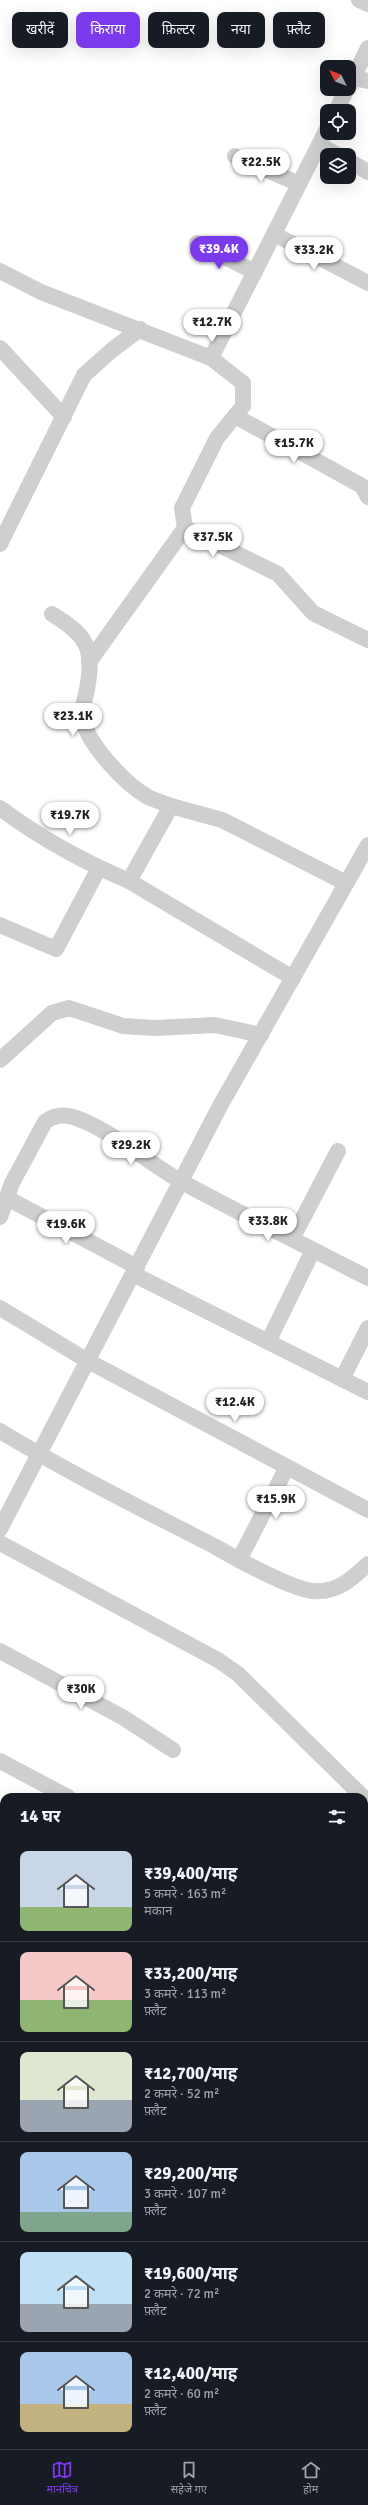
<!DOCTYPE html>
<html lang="hi">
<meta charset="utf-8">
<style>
:root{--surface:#171b24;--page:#242831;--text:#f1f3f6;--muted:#9ea1a6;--line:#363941;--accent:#7c3aed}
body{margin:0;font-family:Signika,"Noto Sans Devanagari",sans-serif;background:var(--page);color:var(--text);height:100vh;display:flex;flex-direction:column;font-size:15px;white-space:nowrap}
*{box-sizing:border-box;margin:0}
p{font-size:13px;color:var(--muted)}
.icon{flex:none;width:22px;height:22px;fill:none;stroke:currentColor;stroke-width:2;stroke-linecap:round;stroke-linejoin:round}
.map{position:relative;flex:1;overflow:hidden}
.details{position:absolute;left:0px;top:1793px;width:368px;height:656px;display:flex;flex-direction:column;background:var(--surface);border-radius:12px 12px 0 0;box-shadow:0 4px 16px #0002}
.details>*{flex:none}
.banner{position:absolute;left:12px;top:12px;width:344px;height:36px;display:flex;gap:8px}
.needle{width:26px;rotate:312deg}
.controls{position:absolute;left:320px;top:60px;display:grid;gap:8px}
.controls a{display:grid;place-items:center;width:36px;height:36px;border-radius:8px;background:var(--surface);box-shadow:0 4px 16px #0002;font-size:20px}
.price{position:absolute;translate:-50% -34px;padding:0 9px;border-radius:14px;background:#fff;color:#222;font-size:13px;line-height:26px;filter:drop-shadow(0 1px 2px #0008)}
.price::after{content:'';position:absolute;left:50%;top:24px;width:12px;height:9px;margin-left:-6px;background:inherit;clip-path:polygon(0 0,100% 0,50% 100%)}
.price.on{background:var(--accent);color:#fff}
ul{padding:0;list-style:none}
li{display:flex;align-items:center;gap:12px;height:100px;padding:0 20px}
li+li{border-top:1px solid var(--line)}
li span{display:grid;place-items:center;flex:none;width:112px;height:80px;border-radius:8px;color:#555}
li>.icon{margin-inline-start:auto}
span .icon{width:48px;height:48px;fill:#fffc;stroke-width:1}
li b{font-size:17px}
h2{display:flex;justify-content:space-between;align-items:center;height:48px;padding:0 20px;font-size:17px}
.pill{padding:0 14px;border-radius:8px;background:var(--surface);box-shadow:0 4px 16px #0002;font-size:14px;line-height:36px}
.pill.on{background:var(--accent);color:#fff}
.menu{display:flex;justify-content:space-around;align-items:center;height:56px;border-top:1px solid var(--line);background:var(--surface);font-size:11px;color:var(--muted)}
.menu a{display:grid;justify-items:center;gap:2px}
.menu .on{color:var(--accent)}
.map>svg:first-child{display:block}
</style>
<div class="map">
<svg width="368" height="2449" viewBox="0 0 368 2449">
<rect width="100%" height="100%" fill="#fff"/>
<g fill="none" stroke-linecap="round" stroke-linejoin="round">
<!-- street -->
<g stroke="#cfcfcf" stroke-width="16">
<polyline points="359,0 368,4"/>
<polyline points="353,78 368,81"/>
<polyline points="349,86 368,48"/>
<polyline points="336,111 347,89"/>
<polyline points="319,145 338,155"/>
<polyline points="235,156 299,184"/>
<polyline points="349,161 368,172"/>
<polyline points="274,234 368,283"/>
<polyline points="197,243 255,272"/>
<polyline points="0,271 41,292 211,358 243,383 243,406 217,438 182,508 185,528"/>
<polyline points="0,348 64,417"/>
<polyline points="211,358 327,129"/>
<polyline points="235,416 362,486 368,497"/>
<polyline points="0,544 84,375 112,350 140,329"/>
<path d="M 52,614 C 86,635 95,647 87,689 C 86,697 81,708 82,716 C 86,743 125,784 148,797 C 155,800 163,803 171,806"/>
<polyline points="89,662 185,528 278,574 313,613 368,640"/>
<path d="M 0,808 C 40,838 84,862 129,881"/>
<polyline points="0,925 56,949 99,868"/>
<polyline points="293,978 129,881 171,806 222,820 346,883"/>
<polyline points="0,1060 52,1013 69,1008 123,1026 155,1028 215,1025 261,1035"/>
<polyline points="7,1198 137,1267"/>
<path d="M 0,1217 L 12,1183 L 45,1122 C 54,1115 62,1114 73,1117 C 107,1127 150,1164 182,1182 C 243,1215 306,1246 368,1278"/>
<polyline points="292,1239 338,1151"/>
<polyline points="133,1274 368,1392"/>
<polyline points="0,1308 88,1361 368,1510"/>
<polyline points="268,1342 313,1250"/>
<polyline points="342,1379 368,1328"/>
<path d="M 0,1431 C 69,1473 142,1509 214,1546 C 235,1558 291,1589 313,1591 C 337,1593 352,1579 368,1564"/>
<polyline points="0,1529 220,1106 368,845"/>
<polyline points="0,1543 218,1660 238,1674 363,1797"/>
<polyline points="239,1560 287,1467"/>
<polyline points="0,1651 124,1718 173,1750"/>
<polyline points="0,1761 68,1797"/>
<polyline points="0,1871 4,1873"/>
<polyline points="0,1951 4,1953"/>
<polyline points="364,1979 368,1981"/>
<polyline points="0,2046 4,2049"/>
<polyline points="364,2136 368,2138"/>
<polyline points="364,2243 368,2245"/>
<polyline points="364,2313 368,2305"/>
<polyline points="0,2316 4,2319"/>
<polyline points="364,2336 368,2337"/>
<polyline points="0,2428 4,2430"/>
<polyline points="364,2443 368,2445"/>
<polyline points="30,2445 38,2449"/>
<polyline points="218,2445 225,2449"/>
</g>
</g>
</svg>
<div class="controls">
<a><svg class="needle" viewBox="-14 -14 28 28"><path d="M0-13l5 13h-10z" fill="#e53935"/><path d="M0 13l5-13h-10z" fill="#9ea1a6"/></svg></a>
<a><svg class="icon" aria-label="locate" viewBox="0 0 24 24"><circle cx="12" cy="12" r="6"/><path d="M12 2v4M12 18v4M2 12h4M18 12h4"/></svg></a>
<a><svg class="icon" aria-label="layers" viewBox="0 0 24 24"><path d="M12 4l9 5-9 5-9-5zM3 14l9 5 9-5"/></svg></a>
</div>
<b class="price" style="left:261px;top:183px">₹22.5K</b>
<b class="price on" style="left:219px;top:270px">₹39.4K</b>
<b class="price" style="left:314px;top:271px">₹33.2K</b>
<b class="price" style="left:212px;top:343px">₹12.7K</b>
<b class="price" style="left:294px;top:464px">₹15.7K</b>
<b class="price" style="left:213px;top:558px">₹37.5K</b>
<b class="price" style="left:73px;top:737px">₹23.1K</b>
<b class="price" style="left:70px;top:836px">₹19.7K</b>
<b class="price" style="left:131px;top:1166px">₹29.2K</b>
<b class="price" style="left:268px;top:1242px">₹33.8K</b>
<b class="price" style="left:66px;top:1245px">₹19.6K</b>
<b class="price" style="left:235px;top:1423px">₹12.4K</b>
<b class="price" style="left:276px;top:1520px">₹15.9K</b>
<b class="price" style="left:81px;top:1710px">₹30K</b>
<div class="banner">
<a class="pill">खरीदें</a>
<a class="pill on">किराया</a>
<a class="pill">फ़िल्टर</a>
<a class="pill">नया</a>
<a class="pill">फ़्लैट</a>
</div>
<section class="details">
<h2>14 घर<svg class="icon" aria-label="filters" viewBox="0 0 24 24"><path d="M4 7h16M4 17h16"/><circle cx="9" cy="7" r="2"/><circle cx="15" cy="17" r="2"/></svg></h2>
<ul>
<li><span style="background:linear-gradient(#c9d6e8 70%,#8fb573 0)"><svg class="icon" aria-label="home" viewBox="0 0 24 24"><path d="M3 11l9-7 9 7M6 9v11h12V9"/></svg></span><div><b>₹39,400/माह</b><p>5 कमरे · 163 m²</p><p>मकान</p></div></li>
<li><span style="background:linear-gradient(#f6c9c9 60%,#8fb573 0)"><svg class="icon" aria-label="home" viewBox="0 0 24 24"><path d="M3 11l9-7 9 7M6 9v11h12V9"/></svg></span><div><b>₹33,200/माह</b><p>3 कमरे · 113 m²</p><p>फ़्लैट</p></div></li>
<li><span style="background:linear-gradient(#dfe7d0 60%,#9aa5b1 0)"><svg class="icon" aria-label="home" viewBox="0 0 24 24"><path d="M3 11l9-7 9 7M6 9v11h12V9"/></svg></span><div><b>₹12,700/माह</b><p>2 कमरे · 52 m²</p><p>फ़्लैट</p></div></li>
<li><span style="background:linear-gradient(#a9c7e8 75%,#7fa58c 0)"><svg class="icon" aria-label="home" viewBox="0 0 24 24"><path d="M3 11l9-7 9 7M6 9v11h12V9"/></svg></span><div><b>₹29,200/माह</b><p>3 कमरे · 107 m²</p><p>फ़्लैट</p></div></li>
<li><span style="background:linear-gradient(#bfe0f5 65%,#9aa5b1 0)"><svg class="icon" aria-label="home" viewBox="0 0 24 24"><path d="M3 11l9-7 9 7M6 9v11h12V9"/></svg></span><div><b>₹19,600/माह</b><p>2 कमरे · 72 m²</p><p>फ़्लैट</p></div></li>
<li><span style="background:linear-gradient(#a9c7e8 65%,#c2b280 0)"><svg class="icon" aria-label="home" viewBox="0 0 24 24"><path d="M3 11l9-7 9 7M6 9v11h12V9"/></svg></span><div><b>₹12,400/माह</b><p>2 कमरे · 60 m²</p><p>फ़्लैट</p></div></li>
</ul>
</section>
</div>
<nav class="menu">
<a class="on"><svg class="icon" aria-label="map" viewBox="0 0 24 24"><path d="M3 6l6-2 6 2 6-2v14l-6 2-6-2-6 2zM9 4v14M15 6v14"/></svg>मानचित्र</a>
<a><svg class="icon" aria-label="saved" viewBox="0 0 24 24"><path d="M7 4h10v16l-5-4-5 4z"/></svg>सहेजे गए</a>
<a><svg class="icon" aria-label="home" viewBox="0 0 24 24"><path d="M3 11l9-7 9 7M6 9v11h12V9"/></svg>होम</a>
</nav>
